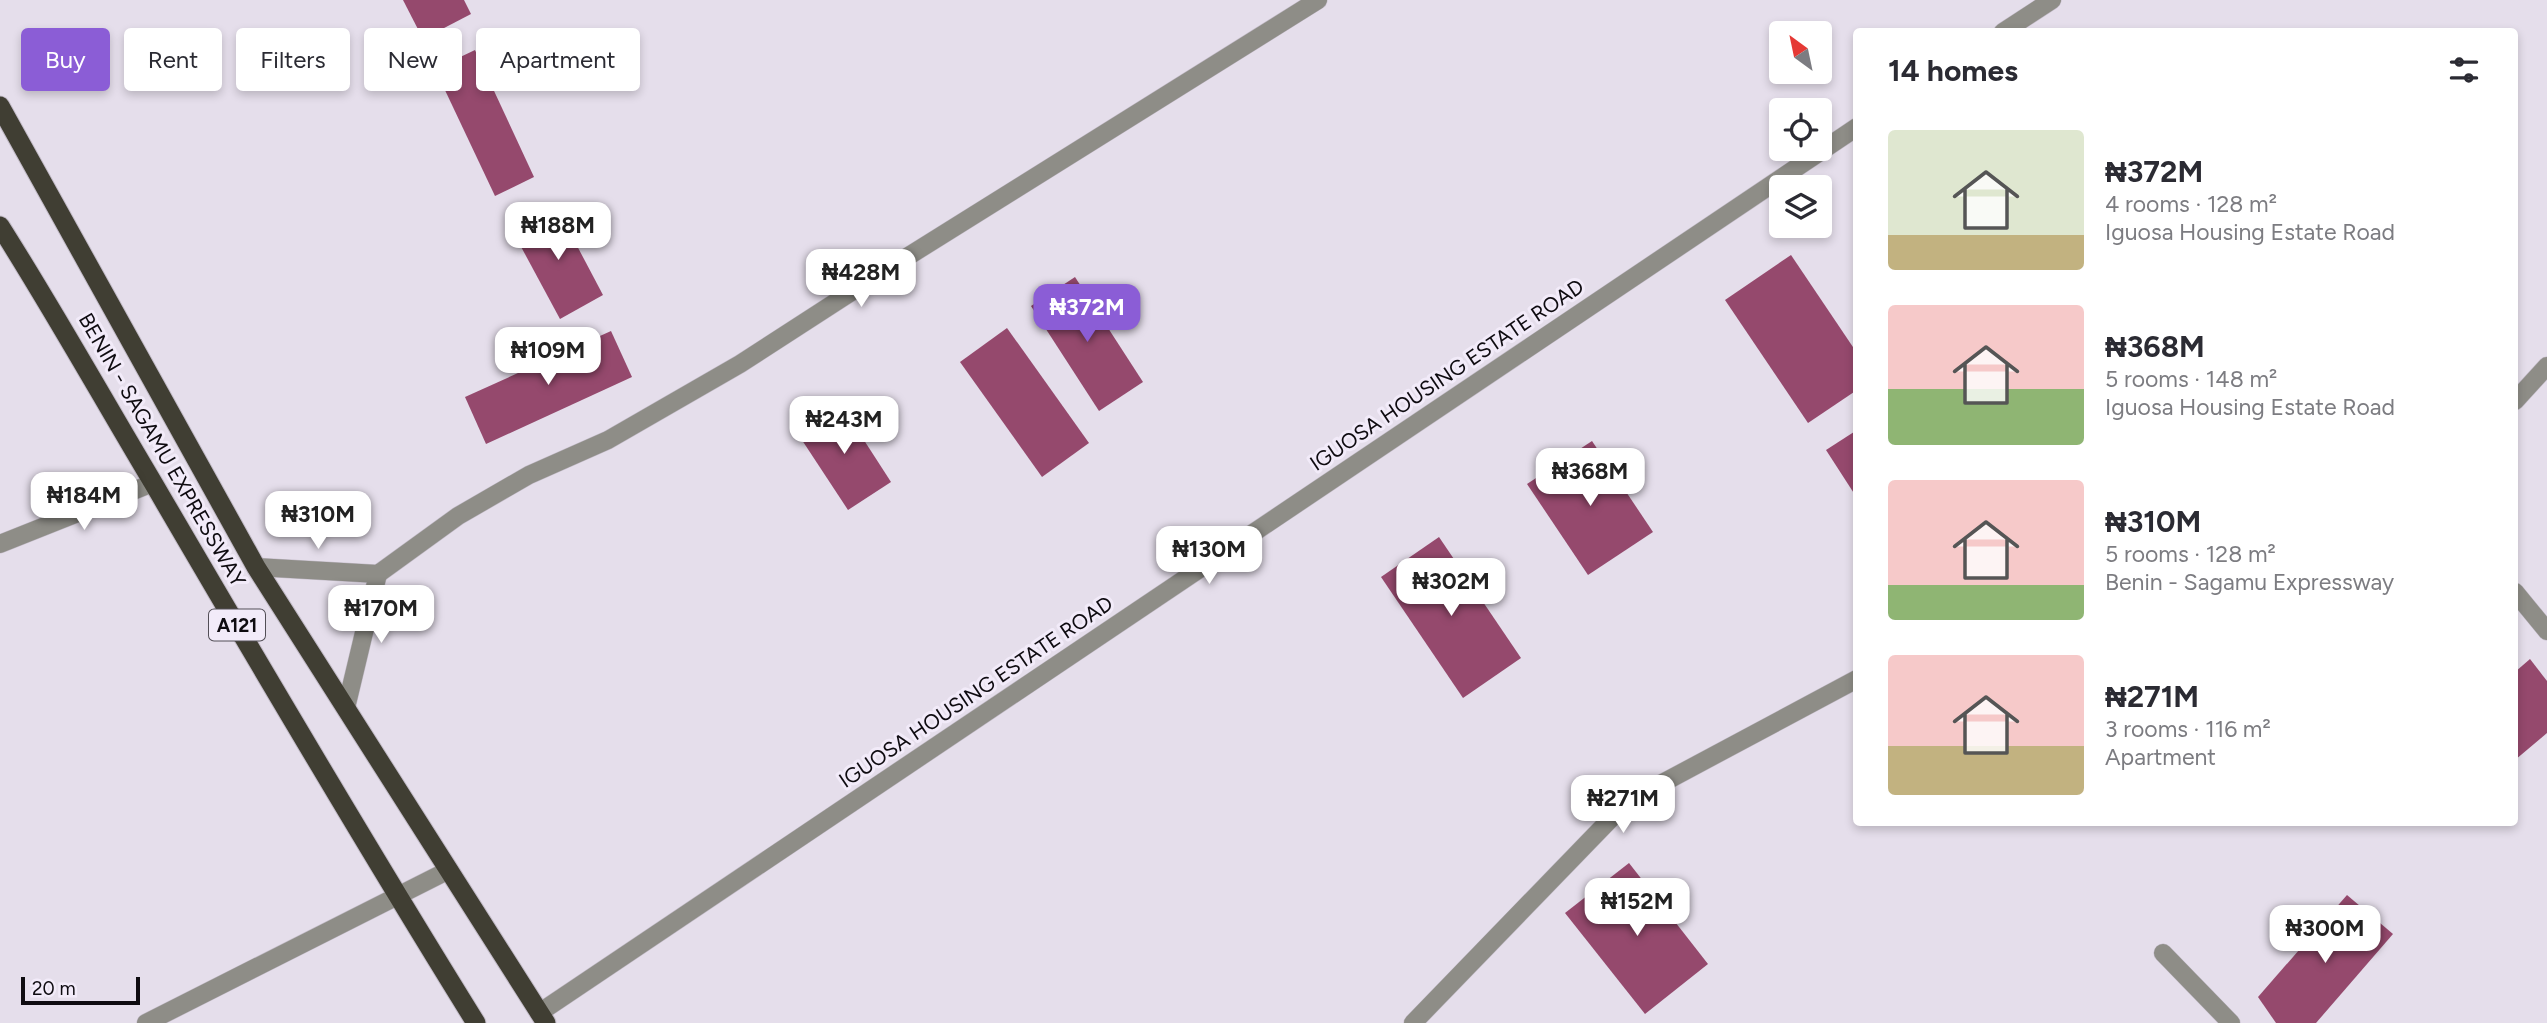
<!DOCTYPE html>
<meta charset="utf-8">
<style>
:root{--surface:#fff;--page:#f7f7f7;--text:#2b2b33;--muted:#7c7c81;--accent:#8b5dd6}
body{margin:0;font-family:Figtree,sans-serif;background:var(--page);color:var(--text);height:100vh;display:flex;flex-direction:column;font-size:26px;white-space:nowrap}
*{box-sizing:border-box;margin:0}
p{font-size:23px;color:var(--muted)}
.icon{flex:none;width:38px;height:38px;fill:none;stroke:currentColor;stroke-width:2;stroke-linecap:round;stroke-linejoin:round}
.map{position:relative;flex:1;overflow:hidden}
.side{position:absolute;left:1853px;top:28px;width:665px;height:798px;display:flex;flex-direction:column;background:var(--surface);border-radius:7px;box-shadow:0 4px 10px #0003}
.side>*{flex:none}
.banner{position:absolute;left:21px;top:28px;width:665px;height:63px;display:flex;gap:14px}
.needle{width:46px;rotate:327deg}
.fabs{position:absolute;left:1769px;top:21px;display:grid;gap:14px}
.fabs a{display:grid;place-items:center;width:63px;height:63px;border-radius:7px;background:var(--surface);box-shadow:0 4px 10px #0003;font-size:35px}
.scale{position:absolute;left:21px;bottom:18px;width:119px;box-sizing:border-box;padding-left:7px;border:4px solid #0e0b10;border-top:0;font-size:19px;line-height:24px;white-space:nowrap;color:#0e0b10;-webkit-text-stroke:5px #f2ebf9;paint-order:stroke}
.price{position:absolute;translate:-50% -60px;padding:0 16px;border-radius:14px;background:#fff;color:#222;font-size:23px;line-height:46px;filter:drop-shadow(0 2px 4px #0008)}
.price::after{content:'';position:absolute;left:50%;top:42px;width:21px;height:16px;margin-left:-10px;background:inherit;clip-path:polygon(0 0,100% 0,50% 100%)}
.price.on{background:var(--accent);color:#fff}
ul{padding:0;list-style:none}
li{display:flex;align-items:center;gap:21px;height:175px;padding:0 35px}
li span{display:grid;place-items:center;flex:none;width:196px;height:140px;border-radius:7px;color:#555}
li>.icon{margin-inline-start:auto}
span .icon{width:84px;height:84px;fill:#fffc;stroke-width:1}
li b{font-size:30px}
h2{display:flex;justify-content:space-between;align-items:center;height:84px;padding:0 35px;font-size:30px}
.chip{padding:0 24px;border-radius:7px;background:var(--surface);box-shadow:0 4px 10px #0003;font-size:24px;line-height:63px}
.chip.on{background:var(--accent);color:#fff}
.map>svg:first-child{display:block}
</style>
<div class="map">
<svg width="2547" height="1023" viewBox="0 0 2547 1023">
<rect width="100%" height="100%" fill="#e5deeb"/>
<!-- building -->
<g fill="#95496d">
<polygon points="403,0 464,0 471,14 423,39"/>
<polygon points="475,50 534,177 495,196 435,69"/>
<polygon points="556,206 603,295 560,319 512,230"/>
<polygon points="1791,255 1857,353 1857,390 1808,423 1725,300"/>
<polygon points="1075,277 1143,382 1099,411 1031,306"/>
<polygon points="1007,328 1089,443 1042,477 960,362"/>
<polygon points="611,331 632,377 486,444 465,397"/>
<polygon points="840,403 891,482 848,510 796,431"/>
<polygon points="1857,430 1857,498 1826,450"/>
<polygon points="1592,441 1653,532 1588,575 1527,484"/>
<polygon points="1439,537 1521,658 1463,698 1381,577"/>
<polygon points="2530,659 2547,681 2547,733 2515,760 2515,672"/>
<polygon points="1629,863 1708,964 1645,1014 1565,913"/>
<polygon points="2347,895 2393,934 2316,1023 2276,1023 2258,997"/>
</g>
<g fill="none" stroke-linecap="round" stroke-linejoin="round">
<!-- service casing -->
<g stroke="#c3bcc8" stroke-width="19">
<polyline id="service" points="2163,953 2231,1023"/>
</g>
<!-- minor casing -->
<g stroke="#c3bcc8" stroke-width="19">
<g id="minor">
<polyline points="2003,32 2052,0"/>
<polyline points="2515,401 2547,366"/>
<polyline points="0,544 153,483"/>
<polyline points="256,567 378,574 458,516 529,475 608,440 740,364 859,287 1318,0"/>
<polyline points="2515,592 2547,631"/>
<polyline points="346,708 378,574"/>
<polyline points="539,1013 1857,127"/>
<polyline points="146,1023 449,870"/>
<polyline points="1413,1023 1627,802 1857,679"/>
</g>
</g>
<!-- trunk casing -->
<g stroke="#c3bcc8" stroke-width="21">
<g id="trunk">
<polyline points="0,106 256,567 546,1023"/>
<path d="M 0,226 C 54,311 103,399 155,486 C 260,666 366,846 476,1023"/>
</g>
</g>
<!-- service -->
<use href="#service" stroke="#8e8d87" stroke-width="18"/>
<!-- minor -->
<use href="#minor" stroke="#8e8d87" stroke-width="18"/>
<!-- trunk -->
<use href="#trunk" stroke="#403e33" stroke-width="19"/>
</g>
<g text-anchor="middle" stroke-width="6" stroke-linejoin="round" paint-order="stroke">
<!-- shield labels -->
<rect fill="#f2ebf9" stroke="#524e56" stroke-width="2" x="209" y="609.5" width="56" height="31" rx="5"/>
<g font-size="19" font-weight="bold" fill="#0e0b10">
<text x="237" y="632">A121</text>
</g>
<!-- street labels -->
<g font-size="21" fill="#0e0b10" stroke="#f2ebf9">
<text transform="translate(1447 375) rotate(-34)" y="7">IGUOSA HOUSING ESTATE ROAD</text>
<text transform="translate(162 450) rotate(60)" y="7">BENIN - SAGAMU EXPRESSWAY</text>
<text transform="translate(976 692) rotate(-34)" y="7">IGUOSA HOUSING ESTATE ROAD</text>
</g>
</g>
</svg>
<div class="fabs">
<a><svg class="needle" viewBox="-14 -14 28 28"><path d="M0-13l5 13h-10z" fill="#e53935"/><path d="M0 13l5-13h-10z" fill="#7c7c81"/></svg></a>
<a><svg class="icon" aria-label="locate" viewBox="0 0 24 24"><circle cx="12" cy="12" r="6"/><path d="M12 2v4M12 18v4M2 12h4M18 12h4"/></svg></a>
<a><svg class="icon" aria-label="layers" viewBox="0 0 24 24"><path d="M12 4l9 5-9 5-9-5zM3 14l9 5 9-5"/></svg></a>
</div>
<div class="scale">20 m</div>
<b class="price" style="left:558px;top:262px">₦188M</b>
<b class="price" style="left:861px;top:309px">₦428M</b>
<b class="price on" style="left:1087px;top:344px">₦372M</b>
<b class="price" style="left:548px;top:387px">₦109M</b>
<b class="price" style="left:844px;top:456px">₦243M</b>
<b class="price" style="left:1590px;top:508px">₦368M</b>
<b class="price" style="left:84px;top:532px">₦184M</b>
<b class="price" style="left:318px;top:551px">₦310M</b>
<b class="price" style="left:1209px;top:586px">₦130M</b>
<b class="price" style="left:1451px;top:618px">₦302M</b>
<b class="price" style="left:381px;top:645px">₦170M</b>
<b class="price" style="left:1623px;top:835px">₦271M</b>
<b class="price" style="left:1637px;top:938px">₦152M</b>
<b class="price" style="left:2325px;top:965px">₦300M</b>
<div class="banner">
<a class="chip on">Buy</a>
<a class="chip">Rent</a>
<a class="chip">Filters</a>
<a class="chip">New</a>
<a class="chip">Apartment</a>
</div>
<section class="side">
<h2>14 homes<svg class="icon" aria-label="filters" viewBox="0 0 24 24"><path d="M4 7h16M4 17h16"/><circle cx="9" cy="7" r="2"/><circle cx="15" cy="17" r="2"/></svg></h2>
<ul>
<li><span style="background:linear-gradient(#dfe7d0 75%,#c2b280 0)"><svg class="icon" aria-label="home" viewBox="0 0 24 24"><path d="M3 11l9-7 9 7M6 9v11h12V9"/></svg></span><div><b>₦372M</b><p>4 rooms · 128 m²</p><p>Iguosa Housing Estate Road</p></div></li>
<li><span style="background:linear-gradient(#f6c9c9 60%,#8fb573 0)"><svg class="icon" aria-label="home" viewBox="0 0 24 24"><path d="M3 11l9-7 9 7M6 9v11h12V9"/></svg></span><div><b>₦368M</b><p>5 rooms · 148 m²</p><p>Iguosa Housing Estate Road</p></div></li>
<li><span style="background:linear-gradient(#f6c9c9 75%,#8fb573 0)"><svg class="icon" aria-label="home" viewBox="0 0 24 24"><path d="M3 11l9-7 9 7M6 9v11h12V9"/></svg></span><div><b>₦310M</b><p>5 rooms · 128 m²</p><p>Benin - Sagamu Expressway</p></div></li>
<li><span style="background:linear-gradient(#f6c9c9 65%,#c2b280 0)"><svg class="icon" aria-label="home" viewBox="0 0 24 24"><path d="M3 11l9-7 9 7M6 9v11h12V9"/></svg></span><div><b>₦271M</b><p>3 rooms · 116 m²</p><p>Apartment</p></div></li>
</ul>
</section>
</div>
